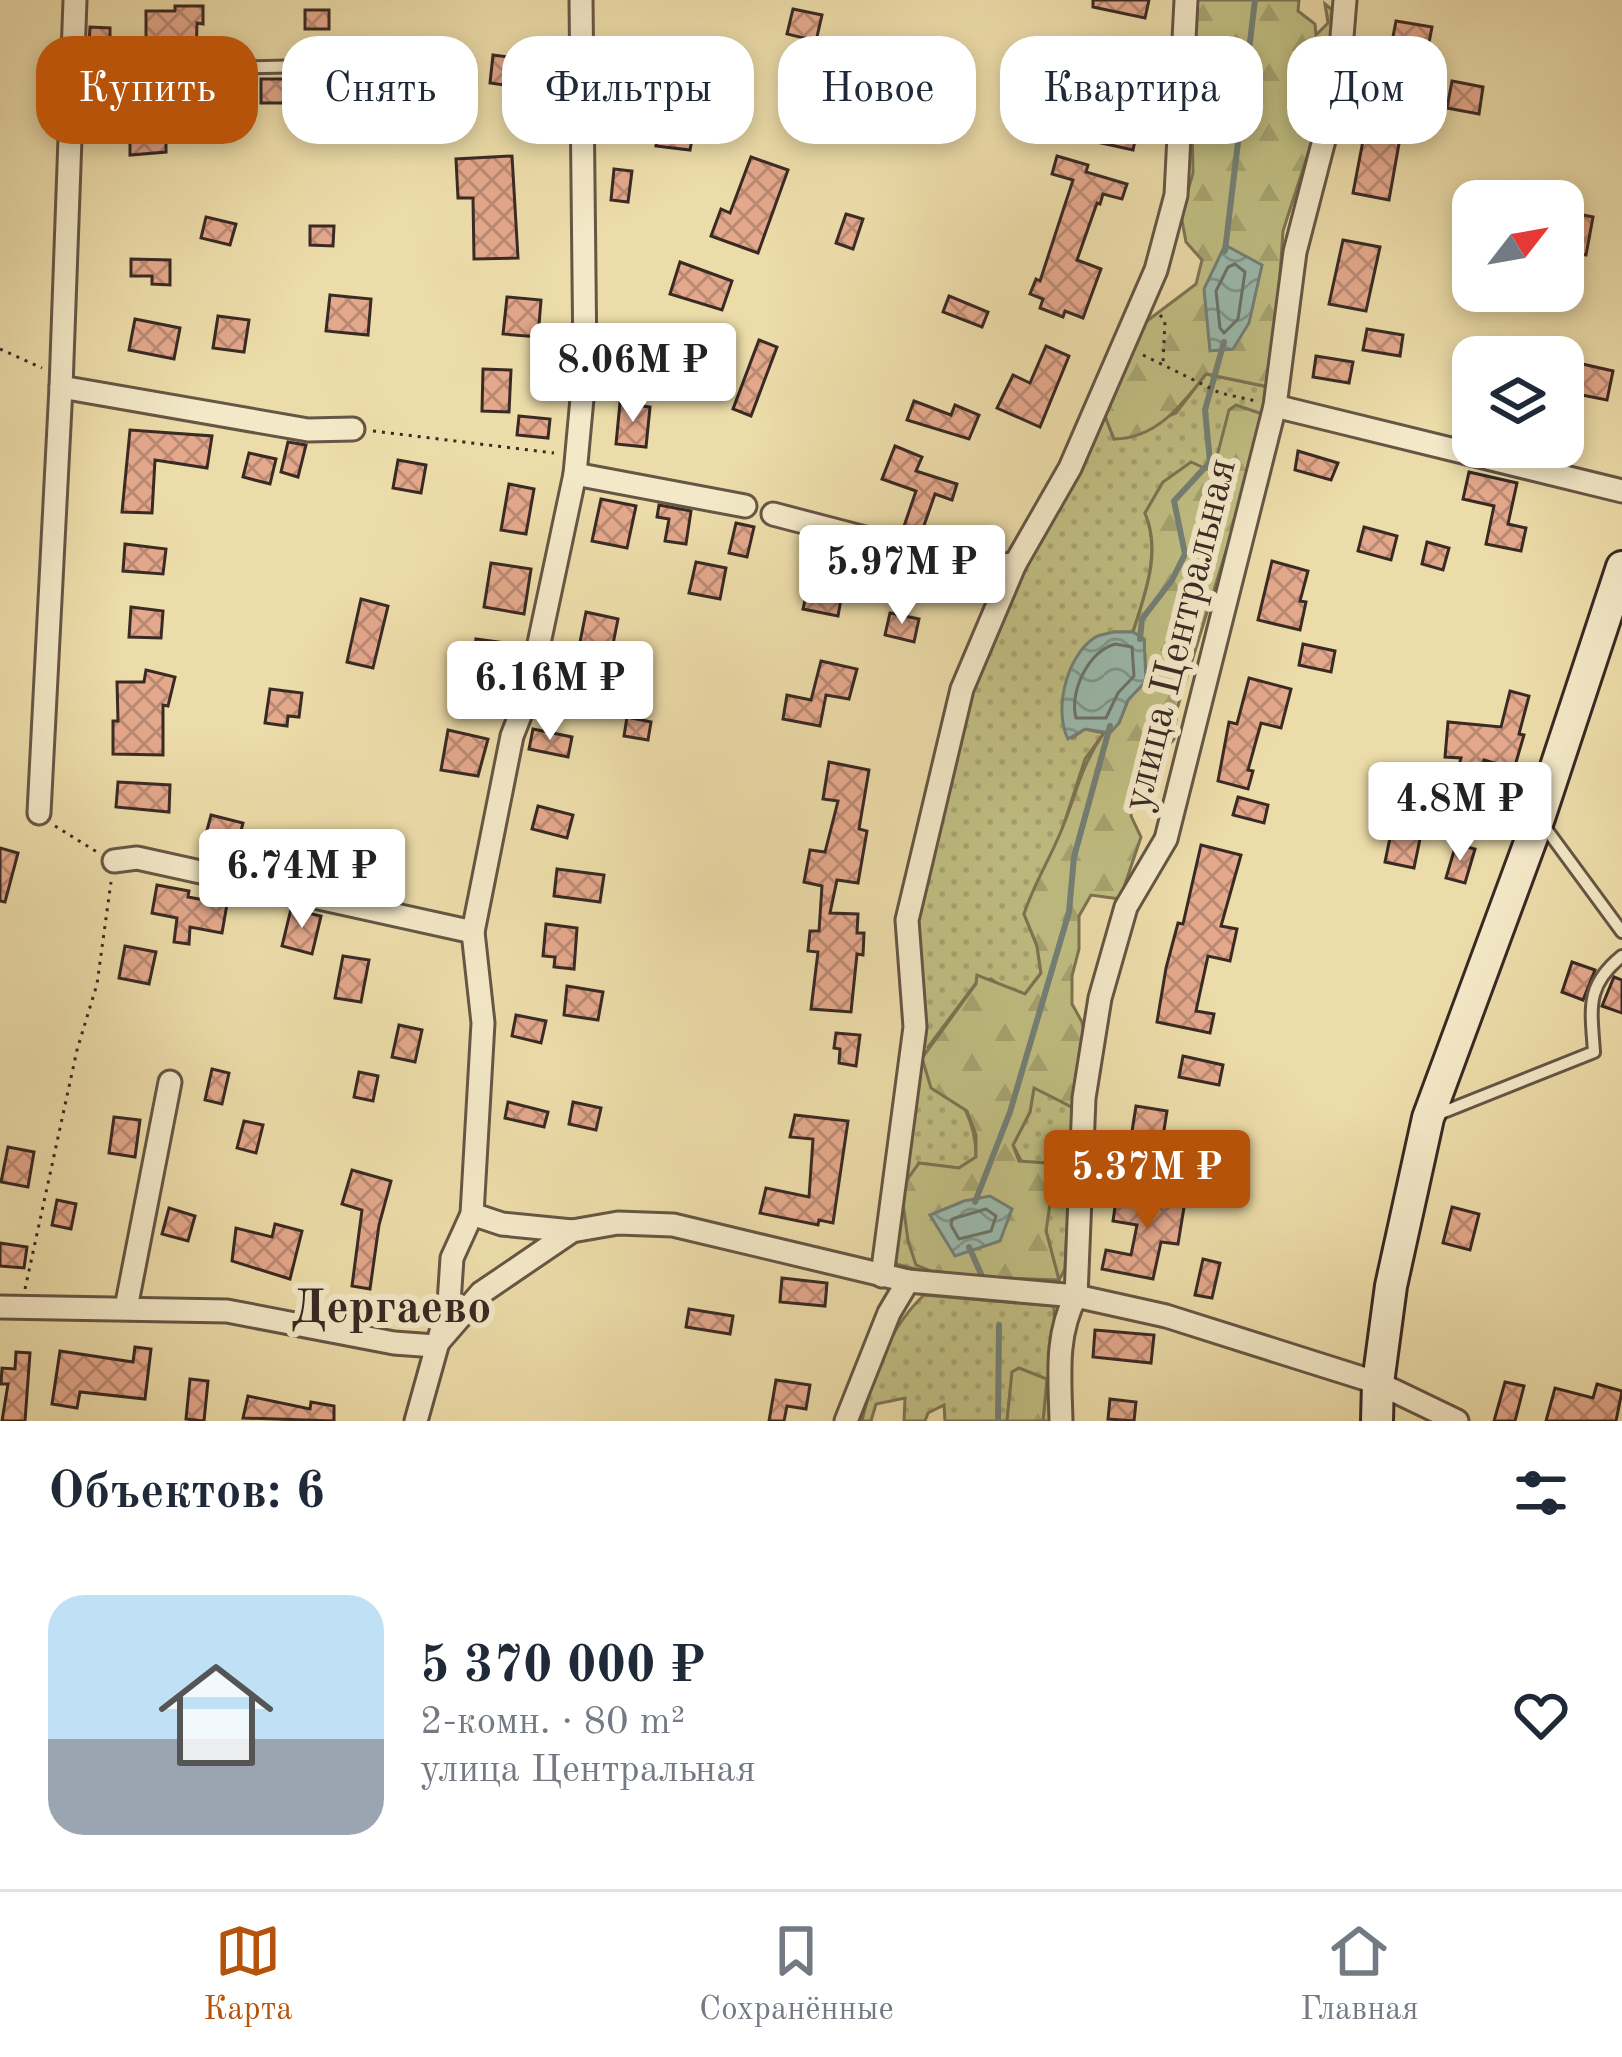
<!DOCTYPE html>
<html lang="ru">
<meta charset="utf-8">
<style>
:root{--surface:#fff;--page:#f2f2f3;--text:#1f2937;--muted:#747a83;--line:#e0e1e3;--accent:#b45309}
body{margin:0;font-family:"Old Standard TT",serif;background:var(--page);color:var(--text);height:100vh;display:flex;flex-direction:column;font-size:45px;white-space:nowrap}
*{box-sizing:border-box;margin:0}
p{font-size:39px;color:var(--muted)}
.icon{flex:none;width:66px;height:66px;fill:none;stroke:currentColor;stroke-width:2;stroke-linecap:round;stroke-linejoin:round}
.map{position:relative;height:1421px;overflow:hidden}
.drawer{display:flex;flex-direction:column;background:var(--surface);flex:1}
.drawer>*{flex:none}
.guide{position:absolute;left:36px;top:36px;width:1551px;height:108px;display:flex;gap:24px}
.needle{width:78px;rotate:59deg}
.controls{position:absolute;left:1452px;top:180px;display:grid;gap:24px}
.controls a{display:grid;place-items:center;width:132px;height:132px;border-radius:24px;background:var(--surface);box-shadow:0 6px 18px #0003;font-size:60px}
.price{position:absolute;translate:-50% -102px;padding:0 27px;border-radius:12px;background:#fff;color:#222;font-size:39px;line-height:78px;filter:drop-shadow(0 3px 6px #0008)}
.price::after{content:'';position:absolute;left:50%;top:72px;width:36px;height:27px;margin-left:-18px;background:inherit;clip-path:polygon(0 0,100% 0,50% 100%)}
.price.active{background:var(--accent);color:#fff}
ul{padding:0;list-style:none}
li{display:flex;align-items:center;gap:36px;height:300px;padding:0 48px}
li span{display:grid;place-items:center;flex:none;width:336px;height:240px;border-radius:36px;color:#555}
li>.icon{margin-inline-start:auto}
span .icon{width:144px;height:144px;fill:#fffc;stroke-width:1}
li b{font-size:51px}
h2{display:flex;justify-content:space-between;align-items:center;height:144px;padding:0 48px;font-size:51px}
.pill{padding:0 42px;border-radius:36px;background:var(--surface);box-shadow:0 6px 18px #0003;font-size:42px;line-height:108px}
.pill.active{background:var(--accent);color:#fff}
.tab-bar{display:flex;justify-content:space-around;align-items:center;height:168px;border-top:3px solid var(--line);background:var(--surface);font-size:33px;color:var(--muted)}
.tab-bar a{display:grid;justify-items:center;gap:6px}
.tab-bar .active{color:var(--accent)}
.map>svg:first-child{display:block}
</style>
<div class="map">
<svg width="1622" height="1421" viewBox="0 0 1622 1421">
<defs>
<pattern id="green-dots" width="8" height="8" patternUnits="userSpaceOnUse" patternTransform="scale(3)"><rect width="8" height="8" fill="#c0be82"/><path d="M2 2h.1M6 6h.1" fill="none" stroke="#a6a370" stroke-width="1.8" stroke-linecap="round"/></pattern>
<pattern id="forest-firs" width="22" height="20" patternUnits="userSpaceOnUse" patternTransform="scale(3)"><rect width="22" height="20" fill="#c0be82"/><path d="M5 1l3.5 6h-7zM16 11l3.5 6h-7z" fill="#a6a370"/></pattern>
<pattern id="water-waves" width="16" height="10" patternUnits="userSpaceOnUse" patternTransform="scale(3)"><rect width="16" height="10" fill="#9abaae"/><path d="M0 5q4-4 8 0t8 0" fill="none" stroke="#7f978d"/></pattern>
<pattern id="building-cross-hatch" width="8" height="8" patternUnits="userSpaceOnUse" patternTransform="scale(3)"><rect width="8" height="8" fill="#e4a88c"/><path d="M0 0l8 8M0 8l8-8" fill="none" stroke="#ba8972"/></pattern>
</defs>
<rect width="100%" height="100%" fill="#ecdca9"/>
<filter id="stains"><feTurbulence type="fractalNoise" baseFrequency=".00167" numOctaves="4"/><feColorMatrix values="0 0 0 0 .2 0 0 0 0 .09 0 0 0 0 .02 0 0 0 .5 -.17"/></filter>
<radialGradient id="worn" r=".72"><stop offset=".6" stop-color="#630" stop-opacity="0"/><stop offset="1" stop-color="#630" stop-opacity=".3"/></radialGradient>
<!-- green -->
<g fill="url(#green-dots)" stroke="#7c7453" stroke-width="3">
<path d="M 1206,374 L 1268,387 L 1268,416 L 1213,472 L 1163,482 L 1145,513 C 1161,552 1145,594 1133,632 L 1114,632 C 1086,664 1043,695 1072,738 L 1085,729 L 1104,733 L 1085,759 L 1062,830 L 1024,914 L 1037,946 L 1041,973 L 1025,994 L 1005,989 L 991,979 L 976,983 L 928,1047 C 949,1081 977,1115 976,1157 L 959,1168 L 919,1163 L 943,1276 L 896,1264 L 892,1243 L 913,920 L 972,690 L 1001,608 L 1105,416 L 1114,439 L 1176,413 Z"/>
<polygon points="1034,1087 1073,1108 1065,1269 1059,1280 1046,1231 1048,1213 1013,1145 1030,1112"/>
<path d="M 924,1295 L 1054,1306 L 1057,1421 L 1043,1421 L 1047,1379 L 1012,1373 L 1007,1421 L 945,1421 L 944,1405 L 928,1413 L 925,1421 L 904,1421 L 905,1398 L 876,1404 L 871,1421 L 862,1421 C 873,1374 888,1329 924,1295 Z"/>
</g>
<!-- forest -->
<g fill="url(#forest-firs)" stroke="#7c7453" stroke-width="3">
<path d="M 1197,0 L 1299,0 L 1298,11 L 1315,24 L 1316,35 L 1328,23 L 1325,4 L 1336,13 L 1326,71 L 1303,72 L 1298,96 L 1313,138 L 1283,231 L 1274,364 L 1269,387 L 1206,374 C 1182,405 1156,439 1114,439 L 1105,416 L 1139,327 L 1196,284 L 1202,260 L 1186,242 L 1181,215 L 1193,173 L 1191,70 Z"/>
<path d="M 1236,405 L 1268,416 L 1177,709 L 1174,739 L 1136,782 L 1131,816 L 1141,837 L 1120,899 L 1091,895 L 1079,916 L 1079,949 L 1072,976 L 1072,1004 L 1082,1022 L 1087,1049 L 1074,1108 L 1034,1088 L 1030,1112 L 1013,1145 L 1019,1161 L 1047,1163 L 1054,1177 L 1046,1231 L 1059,1280 L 943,1276 L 916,1265 L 908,1241 L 901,1188 L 919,1163 L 959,1168 L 976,1157 L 976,1135 L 967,1111 L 931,1088 L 922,1058 L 976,984 L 977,975 L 1025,994 L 1041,973 L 1037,946 L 1024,914 C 1033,886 1048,862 1059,836 C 1076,798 1079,768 1104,733 L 1110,732 L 1119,723 L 1128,700 L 1146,681 L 1144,639 L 1133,632 C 1145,594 1162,552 1145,513 L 1163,482 L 1191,462 L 1213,472 L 1229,410 Z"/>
<polygon points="1019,1368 1047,1379 1043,1421 1007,1421 1012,1372"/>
</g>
<!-- water -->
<g fill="url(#water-waves)" stroke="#738077" stroke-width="3">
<polygon points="1225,245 1262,265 1249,323 1233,349 1210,351 1204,289"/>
<path d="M 1114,632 L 1133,632 L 1144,639 L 1146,681 L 1128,700 L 1119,723 L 1110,733 L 1085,729 L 1068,739 C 1054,712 1065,658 1094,638 C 1100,634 1107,634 1114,632 Z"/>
<polygon points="990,1196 1012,1209 1000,1241 955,1256 930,1215 964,1201"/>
</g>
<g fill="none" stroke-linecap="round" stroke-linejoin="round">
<!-- shore -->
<g stroke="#6a7269" stroke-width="3">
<polygon points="1235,264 1245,272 1238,319 1224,333 1220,328 1216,291 1228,267"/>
<path d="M 1115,644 L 1132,647 L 1134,676 L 1118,693 L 1106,718 L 1076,718 C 1069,692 1088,652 1115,644 Z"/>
<polygon points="986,1209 996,1216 991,1231 959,1239 951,1225 952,1219"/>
</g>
<!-- stream -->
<g stroke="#738077" stroke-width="6">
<polyline points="1225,251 1255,0"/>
<polyline points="1140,639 1142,619 1172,580 1185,554 1174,501 1210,462 1205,410 1224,342"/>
<polyline points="975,1202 1010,1112 1069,912 1074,857 1110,726"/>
<polyline points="969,1247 986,1285"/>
<polyline points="998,1421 999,1325"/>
</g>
</g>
<!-- building -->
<g fill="url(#building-cross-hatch)" stroke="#392a24" stroke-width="3">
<polygon points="1093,0 1149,0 1145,18 1093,7"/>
<polygon points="175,6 203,6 203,24 197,23 196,59 88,61 90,27 110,28 110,45 146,46 146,11 175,11"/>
<polygon points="793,9 822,15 816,41 787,34"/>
<rect x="305" y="10" width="24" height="19"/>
<polygon points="1396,21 1432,27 1428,48 1392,42"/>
<polygon points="667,40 718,47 714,68 663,62"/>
<polygon points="1105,46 1149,56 1142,88 1098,77"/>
<polygon points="493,55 523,59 520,87 490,83"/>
<polygon points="407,62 408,89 378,90 377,63"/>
<polygon points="141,79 178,79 178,102 166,102 166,152 130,155 130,127 141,126"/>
<polygon points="261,79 287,79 288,103 261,103"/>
<polygon points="1452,81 1483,87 1479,114 1447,108"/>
<polygon points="1380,89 1416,96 1411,123 1403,121 1389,200 1353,193 1366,125 1372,126"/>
<polygon points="1104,109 1121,112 1118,128 1137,131 1133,150 1097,142"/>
<polygon points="661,118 695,123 690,150 656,146"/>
<polygon points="512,156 518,258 474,259 473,198 458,198 456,159"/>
<polygon points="1057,156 1088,165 1086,172 1127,184 1122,199 1103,194 1100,204 1097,203 1077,260 1101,269 1083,318 1065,311 1063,317 1040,308 1043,299 1030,294 1036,279 1040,281 1073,180 1052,174"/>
<polygon points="751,157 788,170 758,253 711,236 721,209 730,213"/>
<polygon points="614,169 632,171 628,202 611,200"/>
<polygon points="1563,211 1593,217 1586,255 1563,250"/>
<polygon points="846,214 863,219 853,249 836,243"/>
<polygon points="206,217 236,224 230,245 201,238"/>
<polygon points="310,226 334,226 333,246 310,245"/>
<polygon points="1343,240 1380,247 1366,311 1329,304"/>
<polygon points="131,259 170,260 170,285 152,284 152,276 131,276"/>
<polygon points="680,262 732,281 722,310 670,294"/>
<polygon points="330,295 371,299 368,335 326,331"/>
<polygon points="949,296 988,312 982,327 943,312"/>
<polygon points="507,297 541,300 538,337 503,334"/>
<polygon points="218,316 249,320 244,352 213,348"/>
<polygon points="135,319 180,328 174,359 129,350"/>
<polygon points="1367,329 1403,335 1400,356 1363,350"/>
<polygon points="638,335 686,346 678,380 630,369"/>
<polygon points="759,340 777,347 751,416 733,409"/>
<polygon points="1046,346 1069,356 1040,427 997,408 1013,375 1030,383"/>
<polygon points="1316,356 1353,362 1349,383 1313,377"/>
<polygon points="1578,363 1613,371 1607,400 1572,393"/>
<polygon points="483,369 511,370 509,412 482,411"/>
<polygon points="914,401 951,415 955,405 979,415 969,439 907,420"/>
<polygon points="620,403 650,407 646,447 616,444"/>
<polygon points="519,416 550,419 548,438 517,435"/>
<polygon points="130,430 212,436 207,468 155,460 152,513 122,512"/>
<polygon points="288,442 306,445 298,477 281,472"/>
<polygon points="895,446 922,457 916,471 957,484 952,500 935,494 920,537 902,532 916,491 882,479"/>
<polygon points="1298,451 1338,463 1331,480 1295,470"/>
<polygon points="249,453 276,459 270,484 243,477"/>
<polygon points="398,460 426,465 421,493 393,488"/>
<polygon points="1469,472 1517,483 1508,524 1526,528 1521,551 1486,544 1494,506 1463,499"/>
<polygon points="509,484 534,489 526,534 501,530"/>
<polygon points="601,499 636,506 627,548 592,541"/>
<polygon points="659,505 691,511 686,544 665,541 669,519 657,517"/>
<polygon points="736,523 754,527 747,557 729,553"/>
<polygon points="1364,527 1397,536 1391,560 1358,551"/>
<polygon points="1427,542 1449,548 1443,570 1422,564"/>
<polygon points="125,544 166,549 163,574 123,571"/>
<polygon points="1272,561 1308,571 1300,601 1306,602 1300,630 1258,620"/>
<polygon points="696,562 726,568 720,599 689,593"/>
<polygon points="491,563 531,569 524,614 484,607"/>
<polygon points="809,583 835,588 833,597 841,599 838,616 803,609"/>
<polygon points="361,599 388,606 373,668 347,662"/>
<polygon points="131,607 163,611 161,638 129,637"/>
<polygon points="586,612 618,619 611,654 579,647"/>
<polygon points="890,613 919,619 914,642 885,635"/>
<polygon points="476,639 499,642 498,652 514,654 511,674 472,669"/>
<polygon points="1303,644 1335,651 1331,672 1299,665"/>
<polygon points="821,661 857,669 849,699 826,695 820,726 783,719 787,695 811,700"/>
<polygon points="146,670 175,677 168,706 163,705 163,755 113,754 113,721 118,721 117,682 144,682"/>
<polygon points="1249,678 1291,689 1281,728 1261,723 1248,770 1253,771 1248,789 1218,781 1229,722 1237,724"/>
<polygon points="270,689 302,693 299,717 288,716 287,726 265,723"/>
<polygon points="1510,691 1529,696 1519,734 1524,735 1514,769 1484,760 1472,805 1450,799 1461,758 1445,757 1448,722 1501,727"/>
<polygon points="627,717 651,722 648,740 624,736"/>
<polygon points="533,729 572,737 568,757 529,749"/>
<polygon points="448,730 488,739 478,776 441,770"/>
<polygon points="829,762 869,770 859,829 867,831 858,883 837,880 830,913 858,914 857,933 864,933 863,955 857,954 851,1012 811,1009 818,952 808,951 810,931 819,931 822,886 804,882 810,850 825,852 838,801 823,799"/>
<polygon points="118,782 170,785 169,812 116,807"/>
<polygon points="1238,797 1268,805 1264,823 1233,815"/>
<polygon points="538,806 573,815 567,838 532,829"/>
<polygon points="211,815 243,823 236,850 204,842"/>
<polygon points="1391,833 1420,839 1414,868 1385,862"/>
<polygon points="1456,844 1475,849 1465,883 1446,878"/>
<polygon points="1201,845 1241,855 1221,926 1237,929 1230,961 1208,956 1196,1011 1214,1014 1210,1033 1157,1022 1166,968 1178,923 1183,924"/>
<polygon points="0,848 18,853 5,902 0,901"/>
<polygon points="557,869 604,875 600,902 554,896"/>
<polygon points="157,885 189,891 188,897 227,904 222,933 190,927 189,944 174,942 177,918 152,913"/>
<polygon points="291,909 321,916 312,954 282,946"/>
<polygon points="546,924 577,928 574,969 554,967 555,957 543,956"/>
<polygon points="125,946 156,952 149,984 119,978"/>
<polygon points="343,956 369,960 361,1002 335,998"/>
<polygon points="1572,962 1595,970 1583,1000 1562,992"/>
<polygon points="1614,977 1622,980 1622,1013 1602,1006"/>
<polygon points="567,986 603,992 598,1020 564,1015"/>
<polygon points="516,1015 546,1021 541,1043 512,1036"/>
<polygon points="399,1025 422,1030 415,1062 392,1057"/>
<polygon points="836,1033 860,1035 856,1066 839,1063 840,1049 834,1048"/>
<polygon points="1183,1056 1223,1065 1219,1085 1179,1077"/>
<polygon points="212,1069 229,1073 222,1104 205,1100"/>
<polygon points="359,1072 378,1076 373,1101 354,1097"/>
<polygon points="508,1102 548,1112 544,1127 505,1118"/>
<polygon points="573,1102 601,1108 596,1130 569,1124"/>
<polygon points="1136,1106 1167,1111 1161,1149 1130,1144"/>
<polygon points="795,1115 848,1121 833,1223 819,1220 818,1225 760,1213 766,1188 809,1197 813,1139 790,1137"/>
<polygon points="114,1117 140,1120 135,1157 109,1153"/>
<polygon points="244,1121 263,1125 256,1153 237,1148"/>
<polygon points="8,1147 34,1152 28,1187 1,1182"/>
<polygon points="352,1170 391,1181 379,1225 370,1289 352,1286 362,1210 342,1204"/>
<polygon points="1149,1189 1186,1195 1178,1244 1161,1242 1153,1279 1102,1269 1106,1250 1131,1255 1137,1225 1113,1221 1116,1200 1146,1205"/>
<polygon points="57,1200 76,1204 71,1229 52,1225"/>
<polygon points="1452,1207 1479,1214 1470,1250 1443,1243"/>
<polygon points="169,1208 195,1216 188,1241 162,1234"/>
<polygon points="275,1224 302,1231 290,1279 232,1261 236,1228 272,1237"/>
<polygon points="0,1243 27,1247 24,1268 0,1266"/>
<polygon points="1203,1259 1220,1263 1212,1298 1195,1295"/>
<polygon points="782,1278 827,1283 825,1306 780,1302"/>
<polygon points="689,1309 733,1316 730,1334 686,1327"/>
<polygon points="1095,1330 1154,1335 1151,1363 1093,1357"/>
<polygon points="135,1347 151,1349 145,1399 80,1392 77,1408 52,1404 60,1351 133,1362"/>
<polygon points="16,1352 30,1353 25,1421 2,1421 8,1384 1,1384 2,1368 15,1369"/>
<polygon points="190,1379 208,1381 204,1421 186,1419"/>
<polygon points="776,1380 810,1385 806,1409 787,1406 784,1421 769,1421"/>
<polygon points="1505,1382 1524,1386 1515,1421 1494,1421"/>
<polygon points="1597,1384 1622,1391 1616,1421 1546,1421 1555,1388 1593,1398"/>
<polygon points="248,1396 310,1409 311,1402 334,1406 334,1421 243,1418"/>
<polygon points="1110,1399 1136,1402 1134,1421 1108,1419"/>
</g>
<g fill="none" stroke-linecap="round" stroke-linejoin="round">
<!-- service casing -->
<g stroke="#665645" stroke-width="16">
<g id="service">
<polyline points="72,71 309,66"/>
<polyline points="1544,826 1622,932"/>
<path d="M 1436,1115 L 1594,1052 C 1591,1008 1585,986 1622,956"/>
</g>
</g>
<!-- minor casing -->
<g stroke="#665645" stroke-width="27">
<g id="minor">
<polyline points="61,387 308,430 353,429"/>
<polyline points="1275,406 1622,491"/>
<polyline points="575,474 745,506"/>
<polyline points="773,514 976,567 1015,564"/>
<polyline points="39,813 61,387 75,0"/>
<polyline points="114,861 137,858 473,932"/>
<polyline points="472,1214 502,1224 572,1231"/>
<polyline points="882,1276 915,1027 907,920 962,689 1015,564 1070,468 1156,270 1176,195 1186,0"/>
<polyline points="0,1307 227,1311 394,1343 435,1346 481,1293 572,1231 618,1223 673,1225 908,1281 1076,1296 1166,1316 1378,1383 1457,1421"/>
<polyline points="126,1308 170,1082"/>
<polyline points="416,1421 449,1303 452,1258 472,1214 483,1023 473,932 512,736 528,695 575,474 585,366 581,0"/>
<polyline points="846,1421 889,1313 908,1281"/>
<path d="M 1061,1421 C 1060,1378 1055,1335 1076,1296 L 1084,1098 L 1100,998 L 1126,907 L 1166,839 L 1275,406 L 1295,252 L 1338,86 L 1345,0"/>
</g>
</g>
<!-- secondary casing -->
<g stroke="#392a24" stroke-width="36">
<polyline id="secondary" points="1377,1421 1378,1383 1391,1286 1428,1118 1539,818 1622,567"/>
</g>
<!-- path -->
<g stroke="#392a24" stroke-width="3" stroke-dasharray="3 6" stroke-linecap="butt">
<polyline points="1160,315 1165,321 1163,363"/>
<polyline points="0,349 42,368"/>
<polyline points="1143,355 1220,393 1256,401"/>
<polyline points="373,431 554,453"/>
<polyline points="55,826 97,852"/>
<polyline points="25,1289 77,1050 97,984 111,882"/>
</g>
<!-- service -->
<use href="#service" stroke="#f3e8c7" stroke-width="10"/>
<!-- minor -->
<use href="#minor" stroke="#f3e8c7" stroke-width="21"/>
<!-- secondary -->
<use href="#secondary" stroke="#f3e8c7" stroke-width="30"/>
</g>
<g text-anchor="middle" stroke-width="12" stroke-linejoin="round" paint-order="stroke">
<!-- street labels -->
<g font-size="42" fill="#392a24" stroke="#f3e8c7">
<text transform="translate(1177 634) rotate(-76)" y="15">улица Центральная</text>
</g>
<!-- quarter labels -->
<g font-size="48" font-weight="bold" fill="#392a24" stroke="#f3e8c7">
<text x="391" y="1322">Дергаево</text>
</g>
</g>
<rect width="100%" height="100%" filter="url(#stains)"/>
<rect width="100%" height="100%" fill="url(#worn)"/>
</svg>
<div class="controls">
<a><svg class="needle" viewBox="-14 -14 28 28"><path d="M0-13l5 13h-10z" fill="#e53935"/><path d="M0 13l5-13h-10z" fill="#747a83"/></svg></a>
<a><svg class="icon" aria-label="layers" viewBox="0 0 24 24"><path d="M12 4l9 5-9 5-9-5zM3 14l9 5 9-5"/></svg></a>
</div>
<b class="price" style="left:633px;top:425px">8.06M ₽</b>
<b class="price" style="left:902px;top:627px">5.97M ₽</b>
<b class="price" style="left:550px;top:743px">6.16M ₽</b>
<b class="price" style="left:1460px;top:864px">4.8M ₽</b>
<b class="price" style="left:302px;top:931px">6.74M ₽</b>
<b class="price active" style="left:1147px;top:1232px">5.37M ₽</b>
<div class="guide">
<a class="pill active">Купить</a>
<a class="pill">Снять</a>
<a class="pill">Фильтры</a>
<a class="pill">Новое</a>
<a class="pill">Квартира</a>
<a class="pill">Дом</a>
</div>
</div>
<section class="drawer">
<h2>Объектов: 6<svg class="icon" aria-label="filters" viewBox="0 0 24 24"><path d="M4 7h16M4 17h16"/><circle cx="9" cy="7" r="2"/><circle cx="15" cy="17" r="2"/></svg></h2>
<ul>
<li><span style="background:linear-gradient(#bfe0f5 60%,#9aa5b1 0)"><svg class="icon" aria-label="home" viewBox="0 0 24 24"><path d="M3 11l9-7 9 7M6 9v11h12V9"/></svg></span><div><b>5 370 000 ₽</b><p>2-комн. · 80 m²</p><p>улица Центральная</p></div><svg class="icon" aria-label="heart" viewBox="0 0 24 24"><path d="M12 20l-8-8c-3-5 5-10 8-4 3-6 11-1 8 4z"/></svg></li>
</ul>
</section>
<nav class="tab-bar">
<a class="active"><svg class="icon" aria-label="map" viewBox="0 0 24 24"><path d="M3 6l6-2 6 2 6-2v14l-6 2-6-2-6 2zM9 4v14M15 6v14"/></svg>Карта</a>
<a><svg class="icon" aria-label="saved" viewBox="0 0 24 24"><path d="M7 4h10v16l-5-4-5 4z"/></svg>Сохранённые</a>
<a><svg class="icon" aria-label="home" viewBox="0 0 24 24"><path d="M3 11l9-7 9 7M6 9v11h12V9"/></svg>Главная</a>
</nav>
